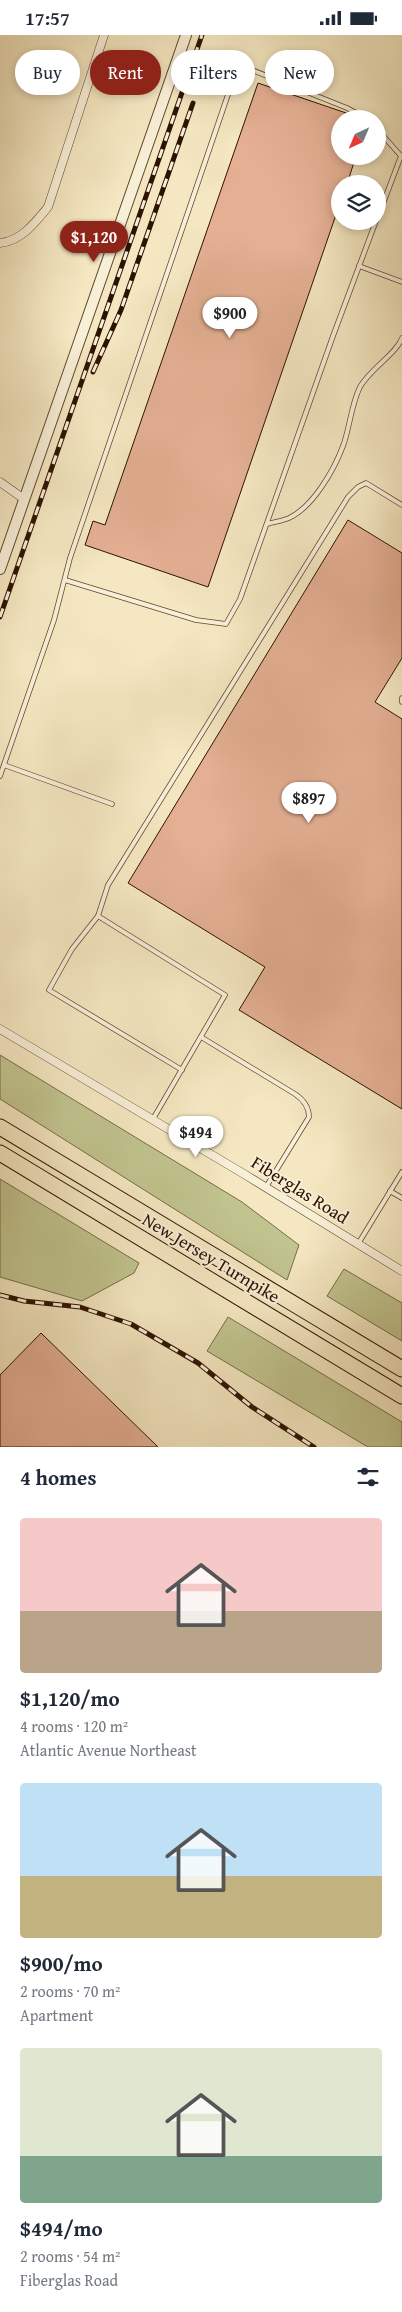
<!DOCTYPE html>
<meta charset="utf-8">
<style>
:root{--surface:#fff;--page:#f2f2f3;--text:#1f2937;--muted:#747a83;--accent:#8f2418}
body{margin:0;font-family:"Gentium Book Plus",serif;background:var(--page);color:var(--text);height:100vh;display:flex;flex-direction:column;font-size:19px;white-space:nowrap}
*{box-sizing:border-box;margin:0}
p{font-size:16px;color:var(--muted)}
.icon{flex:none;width:28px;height:28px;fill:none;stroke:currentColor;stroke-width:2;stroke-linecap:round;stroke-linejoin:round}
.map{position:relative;height:1412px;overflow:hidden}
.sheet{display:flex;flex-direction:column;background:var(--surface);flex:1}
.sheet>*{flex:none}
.hud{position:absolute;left:15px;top:15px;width:372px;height:45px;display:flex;gap:10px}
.needle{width:32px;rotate:224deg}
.controls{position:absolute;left:331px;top:75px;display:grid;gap:10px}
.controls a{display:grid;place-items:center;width:55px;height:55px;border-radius:50%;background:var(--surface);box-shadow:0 2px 8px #0003;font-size:25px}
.price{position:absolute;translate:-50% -42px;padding:0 11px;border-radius:18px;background:#fff;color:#222;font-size:16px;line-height:32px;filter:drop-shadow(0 1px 2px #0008)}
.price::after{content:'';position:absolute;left:50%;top:30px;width:15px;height:11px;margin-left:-8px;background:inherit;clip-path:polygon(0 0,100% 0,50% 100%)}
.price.selected{background:var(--accent);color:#fff}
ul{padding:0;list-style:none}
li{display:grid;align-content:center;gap:10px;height:265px;padding:0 20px}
li span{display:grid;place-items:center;height:155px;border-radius:5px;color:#555}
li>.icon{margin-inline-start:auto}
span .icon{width:90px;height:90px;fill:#fffc;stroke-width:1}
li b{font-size:21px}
h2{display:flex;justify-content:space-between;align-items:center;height:60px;padding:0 20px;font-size:21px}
.chip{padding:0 18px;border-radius:22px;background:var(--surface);box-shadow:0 2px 8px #0003;font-size:18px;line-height:45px}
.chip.selected{background:var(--accent);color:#fff}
.status{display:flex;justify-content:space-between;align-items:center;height:35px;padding:0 25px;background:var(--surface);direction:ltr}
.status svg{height:14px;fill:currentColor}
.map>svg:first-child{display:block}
</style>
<div class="status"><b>17:57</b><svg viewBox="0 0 49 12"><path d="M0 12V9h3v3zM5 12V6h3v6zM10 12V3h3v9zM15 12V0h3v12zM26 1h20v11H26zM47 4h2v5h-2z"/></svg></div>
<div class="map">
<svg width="402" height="1412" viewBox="0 0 402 1412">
<rect width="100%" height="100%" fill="#f4e7c1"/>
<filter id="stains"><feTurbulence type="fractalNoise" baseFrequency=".004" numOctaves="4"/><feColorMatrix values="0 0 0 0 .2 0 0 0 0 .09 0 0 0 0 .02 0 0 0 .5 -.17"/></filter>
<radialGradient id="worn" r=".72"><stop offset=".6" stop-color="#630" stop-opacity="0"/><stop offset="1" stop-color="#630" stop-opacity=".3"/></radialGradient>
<!-- green -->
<g fill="#c1c48f" stroke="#786b48">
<polygon points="0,1020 242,1167 299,1210 287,1245 0,1064"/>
<polygon points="0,1144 139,1228 134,1238 82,1266 0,1242"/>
<polygon points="344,1234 402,1268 402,1306 327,1261"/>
<polygon points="228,1282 402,1387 402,1412 368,1412 207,1316"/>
</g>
<!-- building -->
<g fill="#e4af93" stroke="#2e1200">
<polygon points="258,48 355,81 354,84 340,84 340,121 356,121 347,149 340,149 340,168 208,552 85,510 93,486 105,490"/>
<polygon points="348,485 402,518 402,623 375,667 402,684 402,1074 239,975 265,932 128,848"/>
<polygon points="41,1298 158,1412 0,1412 0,1340"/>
</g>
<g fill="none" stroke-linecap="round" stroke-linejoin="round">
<!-- service casing -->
<g stroke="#604730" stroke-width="5.5">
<g id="service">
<polyline points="378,95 401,121 378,182"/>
<polyline points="359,231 402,247"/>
<path d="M 267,489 C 274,487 282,486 289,483 C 313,472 334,435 343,411 C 350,392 351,370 360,352 C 370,334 397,318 402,303"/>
<polyline points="65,545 196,585 226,589 240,564 333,301 376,186"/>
<polyline points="402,663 402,667"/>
<polyline points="4,730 112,769"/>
<polyline points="0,741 54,585 70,523 234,42 239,35 252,35 347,73 367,84"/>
<polyline points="98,881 72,914 49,955 182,1035"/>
<path d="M 201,1002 L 295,1059 C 304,1065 309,1072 309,1082 L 266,1152"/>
<polyline points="153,1084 225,960 98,881 108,850 348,462 358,452 366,448 402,470"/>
<polyline points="390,1156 402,1163"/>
<polyline points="358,1209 402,1137"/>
</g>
</g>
<!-- minor casing -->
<g stroke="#604730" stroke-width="9">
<g id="minor">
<path d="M 0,208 C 21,206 35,188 48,172 L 104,0"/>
<polyline points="0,447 24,464"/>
<polyline points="0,994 244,1139 402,1236"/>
</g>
</g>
<!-- tertiary casing -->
<g stroke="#604730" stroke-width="12">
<polyline id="tertiary" points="0,534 186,0"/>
</g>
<!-- motorway casing -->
<g stroke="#2e1200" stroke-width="17">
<g id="motorway">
<polyline points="0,1092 402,1334"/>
<polyline points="0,1118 402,1361"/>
</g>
</g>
<!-- service -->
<use href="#service" stroke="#f8efd7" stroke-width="4"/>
<!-- minor -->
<use href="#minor" stroke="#f8efd7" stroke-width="8"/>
<!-- tertiary -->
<use href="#tertiary" stroke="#f8efd7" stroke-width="10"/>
<!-- motorway -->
<use href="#motorway" stroke="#f4e7c1" stroke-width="15"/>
<!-- rail casing -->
<g stroke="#2e1200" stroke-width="5">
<g id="rail">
<polyline points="93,337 121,275 193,68"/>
<polyline points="0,582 202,0"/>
<polyline points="0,1260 24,1266 80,1272 131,1289 198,1328 252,1372 314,1412"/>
</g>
</g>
<!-- rail -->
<use href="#rail" stroke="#f8efd7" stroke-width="3" stroke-dasharray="9" stroke-linecap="butt"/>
</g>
<g text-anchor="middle" stroke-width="4" stroke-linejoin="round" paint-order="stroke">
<!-- street labels -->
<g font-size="18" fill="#2e1200" stroke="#f8efd7">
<text transform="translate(300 1155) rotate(32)" y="6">Fiberglas Road</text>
<text transform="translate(211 1223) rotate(31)" y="6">New Jersey Turnpike</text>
</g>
</g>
<rect width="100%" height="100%" filter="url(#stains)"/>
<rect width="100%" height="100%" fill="url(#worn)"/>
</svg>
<div class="controls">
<a><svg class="needle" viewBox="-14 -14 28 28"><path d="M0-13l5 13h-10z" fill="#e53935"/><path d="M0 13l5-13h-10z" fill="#747a83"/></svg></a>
<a><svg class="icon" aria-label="layers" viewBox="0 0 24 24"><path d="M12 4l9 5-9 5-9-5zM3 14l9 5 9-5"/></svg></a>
</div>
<b class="price selected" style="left:94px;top:228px">$1,120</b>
<b class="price" style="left:230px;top:304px">$900</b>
<b class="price" style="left:309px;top:789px">$897</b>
<b class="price" style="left:196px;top:1123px">$494</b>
<div class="hud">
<a class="chip">Buy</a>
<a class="chip selected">Rent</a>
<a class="chip">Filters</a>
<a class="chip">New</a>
</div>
</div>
<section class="sheet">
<h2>4 homes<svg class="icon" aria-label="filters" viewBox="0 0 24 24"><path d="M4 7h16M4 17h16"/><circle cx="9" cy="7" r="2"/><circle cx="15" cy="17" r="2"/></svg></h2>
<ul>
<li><span style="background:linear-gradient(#f6c9c9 60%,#b9a48a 0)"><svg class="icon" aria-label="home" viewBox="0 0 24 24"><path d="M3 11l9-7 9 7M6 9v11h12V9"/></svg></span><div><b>$1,120/mo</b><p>4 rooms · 120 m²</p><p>Atlantic Avenue Northeast</p></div></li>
<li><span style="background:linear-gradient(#bfe0f5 60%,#c2b280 0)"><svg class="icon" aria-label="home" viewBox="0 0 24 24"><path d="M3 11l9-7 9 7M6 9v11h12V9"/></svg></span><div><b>$900/mo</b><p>2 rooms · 70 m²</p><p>Apartment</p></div></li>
<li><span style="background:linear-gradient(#dfe7d0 70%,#7fa58c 0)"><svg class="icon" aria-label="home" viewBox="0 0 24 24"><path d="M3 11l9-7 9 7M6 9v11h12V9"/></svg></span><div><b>$494/mo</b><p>2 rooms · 54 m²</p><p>Fiberglas Road</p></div></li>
</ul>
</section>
